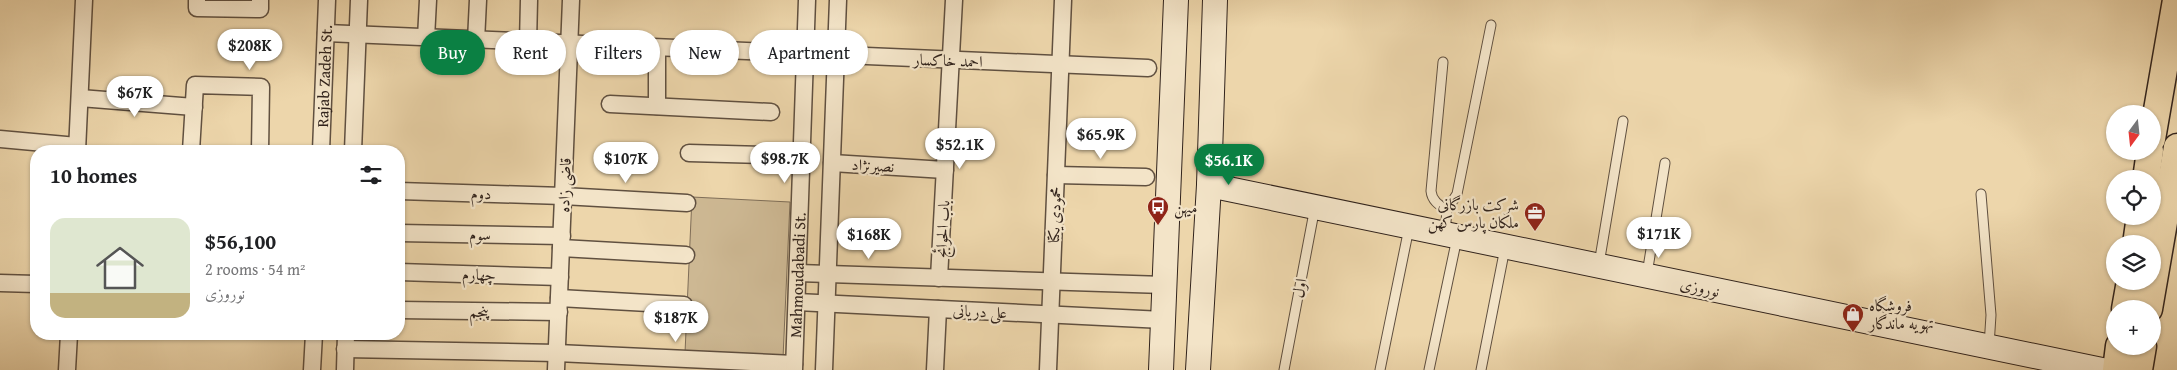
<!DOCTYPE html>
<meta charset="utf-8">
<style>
:root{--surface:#fff;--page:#f6f6f6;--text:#202124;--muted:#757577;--accent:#0b8043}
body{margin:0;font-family:"Gentium Book Plus",Amiri,serif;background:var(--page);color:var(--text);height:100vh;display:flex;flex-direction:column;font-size:19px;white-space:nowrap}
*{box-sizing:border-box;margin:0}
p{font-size:16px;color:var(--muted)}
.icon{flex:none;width:28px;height:28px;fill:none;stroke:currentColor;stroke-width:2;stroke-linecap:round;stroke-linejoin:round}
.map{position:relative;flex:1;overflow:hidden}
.side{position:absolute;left:30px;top:145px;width:375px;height:195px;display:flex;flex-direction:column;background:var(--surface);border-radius:20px;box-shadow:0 1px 4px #0004}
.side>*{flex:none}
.top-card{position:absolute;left:420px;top:30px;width:475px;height:45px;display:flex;gap:10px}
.needle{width:32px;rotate:195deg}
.fabs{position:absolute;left:2106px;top:105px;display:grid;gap:10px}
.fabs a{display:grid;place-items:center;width:55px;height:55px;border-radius:50%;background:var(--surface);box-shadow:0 1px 4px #0004;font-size:25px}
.price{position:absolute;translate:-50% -42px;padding:0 11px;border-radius:18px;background:#fff;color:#222;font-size:16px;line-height:32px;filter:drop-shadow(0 1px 2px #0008)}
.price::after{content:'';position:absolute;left:50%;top:30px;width:15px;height:11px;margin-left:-8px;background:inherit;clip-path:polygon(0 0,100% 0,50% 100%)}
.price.on{background:var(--accent);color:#fff}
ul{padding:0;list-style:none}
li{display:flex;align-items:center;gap:15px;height:125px;padding:0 20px}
li span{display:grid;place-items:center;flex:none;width:140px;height:100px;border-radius:15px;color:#555}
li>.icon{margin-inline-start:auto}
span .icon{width:60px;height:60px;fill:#fffc;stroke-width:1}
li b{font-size:21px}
h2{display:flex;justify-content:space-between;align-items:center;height:60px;padding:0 20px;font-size:21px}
.tag{padding:0 18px;border-radius:22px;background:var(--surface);box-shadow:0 1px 4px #0004;font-size:18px;line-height:45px}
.tag.on{background:var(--accent);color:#fff}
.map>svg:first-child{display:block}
</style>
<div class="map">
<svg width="2177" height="370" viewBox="0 0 2177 370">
<rect width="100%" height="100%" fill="#edd6ab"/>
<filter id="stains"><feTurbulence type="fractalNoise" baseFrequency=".004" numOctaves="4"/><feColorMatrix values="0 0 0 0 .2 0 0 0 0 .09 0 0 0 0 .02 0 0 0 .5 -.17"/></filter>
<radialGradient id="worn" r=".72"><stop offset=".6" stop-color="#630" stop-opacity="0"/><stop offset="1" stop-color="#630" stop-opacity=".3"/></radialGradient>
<!-- green -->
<polygon fill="#cdb893" stroke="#7f6e58" points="692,197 790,202 783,358 685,353"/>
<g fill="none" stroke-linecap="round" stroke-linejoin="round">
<!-- service casing -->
<g stroke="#605040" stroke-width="11">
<g id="service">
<path d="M 1443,62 L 1431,191 C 1432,201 1439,205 1447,210"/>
<polyline points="1981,194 1991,315 1989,346"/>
<polyline points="1445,233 1447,210 1457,194 1491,25"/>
<polyline points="1599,264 1623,121"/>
<polyline points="1647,274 1665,163"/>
<polyline points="1284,370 1315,207"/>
<polyline points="1380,370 1409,228"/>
<polyline points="1429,370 1457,238"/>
<polyline points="1481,370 1505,248"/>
</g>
</g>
<!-- minor casing -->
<g stroke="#605040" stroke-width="19">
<g id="minor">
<polyline points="197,0 197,8 260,9 260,0"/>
<polyline points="326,33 1148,68"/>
<polyline points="426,38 428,0"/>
<polyline points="476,41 478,0"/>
<polyline points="528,43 529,0"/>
<polyline points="80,98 194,107"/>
<polyline points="610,104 771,112"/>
<polyline points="657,106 657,48"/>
<polyline points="0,139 77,146"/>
<polyline points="77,151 84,0"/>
<polyline points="191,151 195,85 261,87 260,151"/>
<path id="s1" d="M 321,151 L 327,0"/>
<polyline points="353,151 359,0"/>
<polyline points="689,153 802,156"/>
<polyline points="832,163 945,170"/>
<polyline points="1056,175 1146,177"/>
<polyline points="399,191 563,196 687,203"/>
<polyline points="399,233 562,236"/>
<polyline points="561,248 686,255"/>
<polyline points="399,272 560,277"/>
<polyline points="798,273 1164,285"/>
<polyline points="939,278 954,0"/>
<polyline points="0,283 36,284"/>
<polyline points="559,298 684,305"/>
<polyline points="797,302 1163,320"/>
<polyline points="399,310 559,312"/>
<polyline points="345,349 557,353 794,364"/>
<polyline points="67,370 69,334"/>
<polyline points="312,370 314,334"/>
<polyline points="345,370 346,334"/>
<polyline points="556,370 571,0"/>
<path id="s2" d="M 794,370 L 807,0"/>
<polyline points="824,370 838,0"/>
<polyline points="935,370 938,309"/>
<polyline points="1048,370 1063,0"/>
</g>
</g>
<!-- secondary casing -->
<g stroke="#31231c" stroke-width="26">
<g id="secondary">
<polyline points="1209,185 2102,370"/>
<polyline points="1161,370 1176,0"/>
<polyline points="1198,370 1209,185 1215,0"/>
</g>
</g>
<!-- primary casing -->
<g stroke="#31231c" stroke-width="29">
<g id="primary">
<polyline points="2152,139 2176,0"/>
<polyline points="2146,179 2150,151"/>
<polyline points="2136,244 2140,216"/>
<polyline points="2125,309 2130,281"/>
<polyline points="2149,309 2177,147"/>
<polyline points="2116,370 2119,346"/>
<polyline points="2139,370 2143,346"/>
</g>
</g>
<!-- service -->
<use href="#service" stroke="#f3e4c8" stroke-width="9"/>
<!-- minor -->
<use href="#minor" stroke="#f3e4c8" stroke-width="16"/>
<!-- secondary -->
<use href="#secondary" stroke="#f3e4c8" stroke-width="24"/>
<!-- primary -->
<use href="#primary" stroke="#edd6ab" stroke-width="26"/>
</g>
<!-- icons -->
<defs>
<g id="bus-pin" transform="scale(1.125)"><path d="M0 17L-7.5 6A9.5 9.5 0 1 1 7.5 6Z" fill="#8f2418" stroke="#f3e4c8"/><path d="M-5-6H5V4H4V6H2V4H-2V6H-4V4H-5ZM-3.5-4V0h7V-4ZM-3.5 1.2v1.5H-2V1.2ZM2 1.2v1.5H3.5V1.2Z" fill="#fff"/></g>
<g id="office-pin" transform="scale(1.125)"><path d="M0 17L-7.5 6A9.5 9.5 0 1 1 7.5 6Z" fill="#8f2418" stroke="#f3e4c8"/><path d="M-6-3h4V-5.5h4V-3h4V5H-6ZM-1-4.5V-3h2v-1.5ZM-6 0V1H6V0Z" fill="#fff"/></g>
<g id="shop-pin" transform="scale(1.125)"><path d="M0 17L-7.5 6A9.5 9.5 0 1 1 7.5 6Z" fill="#8f2418" stroke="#f3e4c8"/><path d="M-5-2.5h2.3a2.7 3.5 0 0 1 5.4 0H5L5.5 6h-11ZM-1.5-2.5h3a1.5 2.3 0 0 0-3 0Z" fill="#fff"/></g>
</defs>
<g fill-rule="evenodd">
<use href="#bus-pin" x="1158" y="207"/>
<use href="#office-pin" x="1535" y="213"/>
<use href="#shop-pin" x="1853" y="314"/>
</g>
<g text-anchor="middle" stroke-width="4.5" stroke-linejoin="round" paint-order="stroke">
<!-- street labels -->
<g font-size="16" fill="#31231c" stroke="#f3e4c8">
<text transform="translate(948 60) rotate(2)" y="6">احمد خاکسار</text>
<text dy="6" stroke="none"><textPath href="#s1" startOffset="75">Rajab Zadeh St.</textPath></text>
<text transform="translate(873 165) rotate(3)" y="6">نصیرنژاد</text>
<text transform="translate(564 185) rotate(-88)" y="6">قاضی زاده</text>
<text transform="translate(481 193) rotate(2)" y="6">دوم</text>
<text transform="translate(1054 215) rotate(-88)" y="6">محمودی یکتا</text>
<text transform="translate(942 229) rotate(-87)" y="6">باب الحوائج</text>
<text transform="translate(480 234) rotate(1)" y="6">سوم</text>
<text transform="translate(479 274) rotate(2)" y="6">چهارم</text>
<text dy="6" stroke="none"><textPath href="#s2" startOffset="95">Mahmoudabadi St.</textPath></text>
<text transform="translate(1700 287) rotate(12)" y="6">نوروزی</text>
<text transform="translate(1299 288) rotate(-79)" y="6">اول</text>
<text transform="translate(479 311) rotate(1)" y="6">پنجم</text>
<text transform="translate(980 311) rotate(3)" y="6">علی دریانی</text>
</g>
<!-- poi labels -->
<g font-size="16" fill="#31231c" stroke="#f3e4c8" text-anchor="start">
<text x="1519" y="210" text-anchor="end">شرکت بازرگانی<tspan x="1519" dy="18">ملکان پارس کهن</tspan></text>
<text x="1174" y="213">میهن</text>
<text x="1869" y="311">فروشگاه<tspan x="1869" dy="18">تهویه ماندگار</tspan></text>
</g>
</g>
<rect width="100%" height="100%" filter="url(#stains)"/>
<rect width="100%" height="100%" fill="url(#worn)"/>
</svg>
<div class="fabs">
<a><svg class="needle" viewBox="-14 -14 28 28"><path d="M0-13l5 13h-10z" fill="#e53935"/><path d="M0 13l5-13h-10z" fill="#757577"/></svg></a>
<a><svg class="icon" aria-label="locate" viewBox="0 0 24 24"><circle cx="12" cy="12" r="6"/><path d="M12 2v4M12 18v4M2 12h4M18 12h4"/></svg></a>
<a><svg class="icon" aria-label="layers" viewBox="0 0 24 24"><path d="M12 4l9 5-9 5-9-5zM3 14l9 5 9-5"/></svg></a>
<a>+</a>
</div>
<b class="price" style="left:250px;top:71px">$208K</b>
<b class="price" style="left:135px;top:118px">$67K</b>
<b class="price" style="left:1101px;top:160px">$65.9K</b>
<b class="price" style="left:960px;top:170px">$52.1K</b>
<b class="price" style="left:626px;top:184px">$107K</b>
<b class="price" style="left:785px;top:184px">$98.7K</b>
<b class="price on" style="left:1229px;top:186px">$56.1K</b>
<b class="price" style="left:1659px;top:259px">$171K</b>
<b class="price" style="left:869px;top:260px">$168K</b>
<b class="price" style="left:676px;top:343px">$187K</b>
<div class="top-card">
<a class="tag on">Buy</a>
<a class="tag">Rent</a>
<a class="tag">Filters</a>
<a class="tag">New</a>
<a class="tag">Apartment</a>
</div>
<section class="side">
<h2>10 homes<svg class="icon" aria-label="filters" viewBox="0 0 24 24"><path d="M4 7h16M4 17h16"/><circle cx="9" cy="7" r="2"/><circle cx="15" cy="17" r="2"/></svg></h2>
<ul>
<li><span style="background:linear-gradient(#dfe7d0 75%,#c2b280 0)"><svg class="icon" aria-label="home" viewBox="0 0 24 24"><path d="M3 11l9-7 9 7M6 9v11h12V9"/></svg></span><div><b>$56,100</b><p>2 rooms · 54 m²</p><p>نوروزی</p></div></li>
</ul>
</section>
</div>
